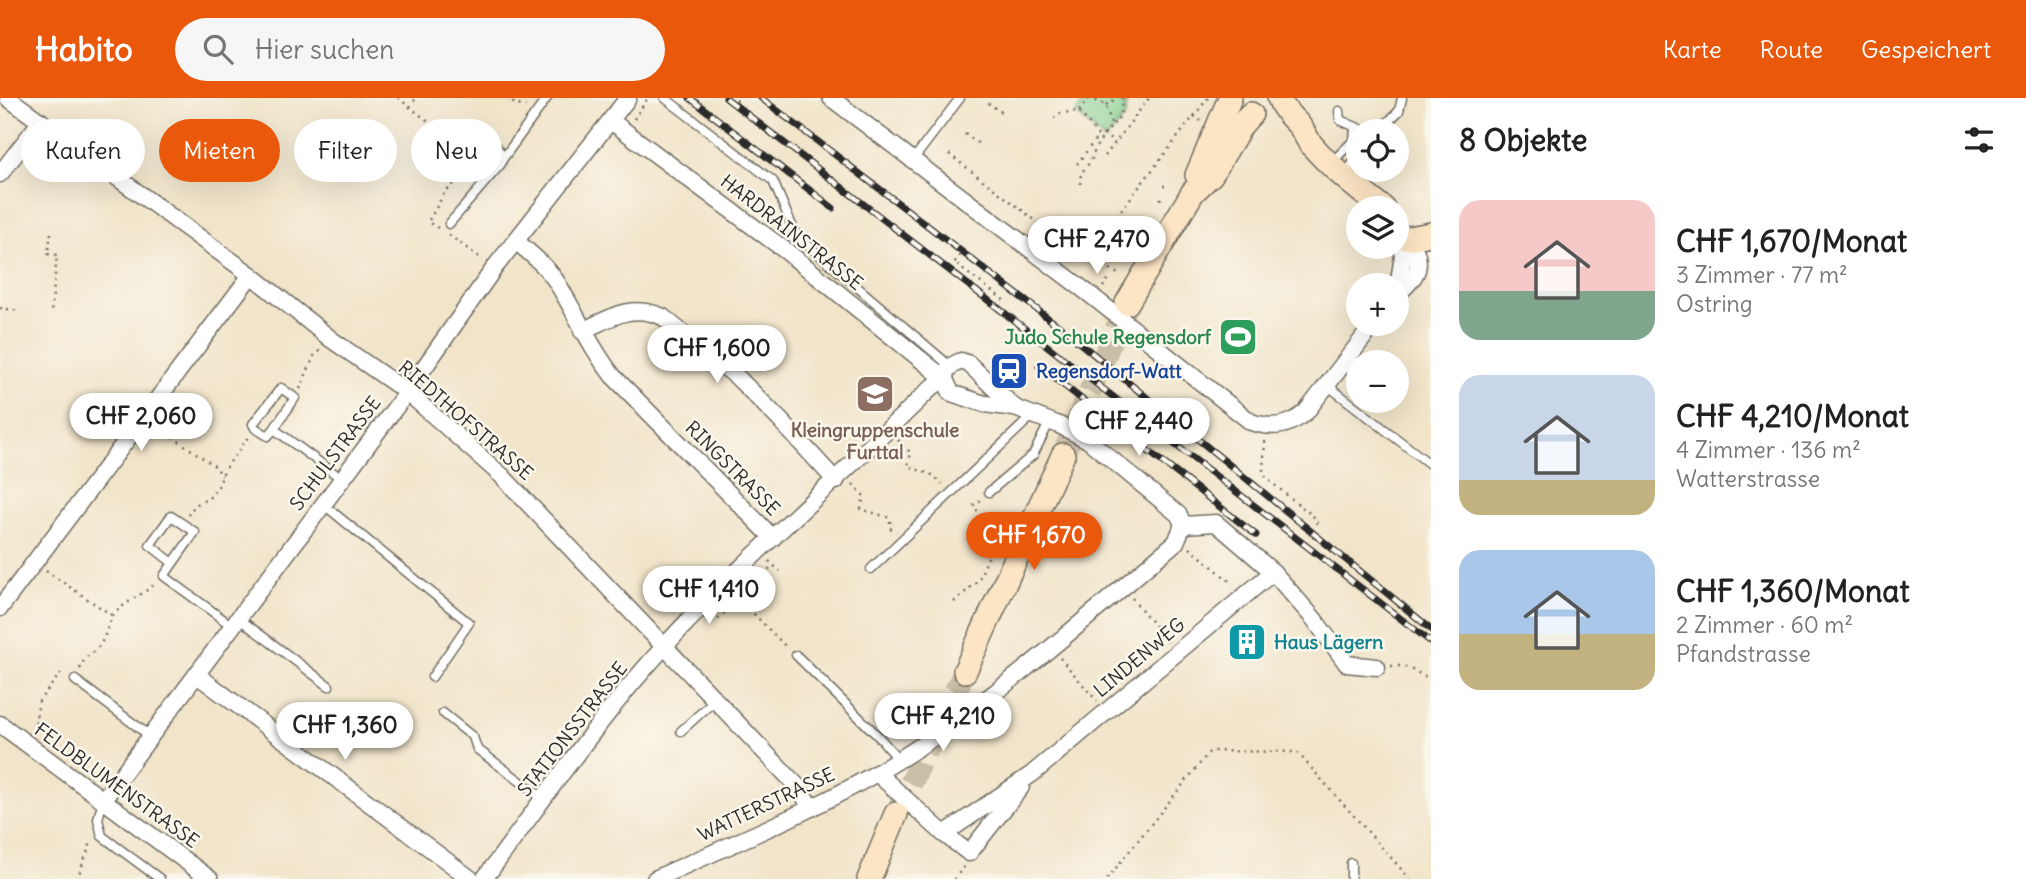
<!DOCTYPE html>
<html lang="de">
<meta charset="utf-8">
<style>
:root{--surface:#fff;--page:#f6f6f6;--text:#222;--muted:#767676;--accent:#ea580c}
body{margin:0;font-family:Delius,sans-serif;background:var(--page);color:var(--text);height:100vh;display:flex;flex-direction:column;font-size:26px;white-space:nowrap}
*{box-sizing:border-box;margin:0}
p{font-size:23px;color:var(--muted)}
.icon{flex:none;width:38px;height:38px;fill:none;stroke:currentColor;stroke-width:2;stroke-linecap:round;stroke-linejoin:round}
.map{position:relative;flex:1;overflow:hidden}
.side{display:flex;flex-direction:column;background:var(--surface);width:595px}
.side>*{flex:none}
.banner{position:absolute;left:21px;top:21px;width:665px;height:63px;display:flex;gap:14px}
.fabs{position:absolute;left:1346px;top:21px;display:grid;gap:14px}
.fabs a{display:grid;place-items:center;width:63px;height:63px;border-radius:50%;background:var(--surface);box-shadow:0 7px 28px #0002;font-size:35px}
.price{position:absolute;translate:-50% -60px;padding:0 16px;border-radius:24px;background:#fff;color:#222;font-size:23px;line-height:46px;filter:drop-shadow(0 2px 4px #0008)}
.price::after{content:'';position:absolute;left:50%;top:42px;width:21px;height:16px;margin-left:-10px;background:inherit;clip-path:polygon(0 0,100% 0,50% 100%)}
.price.selected{background:var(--accent);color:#fff}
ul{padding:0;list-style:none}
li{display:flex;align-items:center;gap:21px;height:175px;padding:0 28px}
li span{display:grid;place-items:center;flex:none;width:196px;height:140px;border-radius:21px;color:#555}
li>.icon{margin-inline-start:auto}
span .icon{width:84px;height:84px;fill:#fffc;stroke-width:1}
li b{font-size:30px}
h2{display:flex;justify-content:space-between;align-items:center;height:84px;padding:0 28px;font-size:30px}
.chip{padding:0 24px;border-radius:32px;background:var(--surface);box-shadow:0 7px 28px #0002;font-size:24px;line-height:63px}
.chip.selected{background:var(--accent);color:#fff}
header{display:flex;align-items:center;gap:42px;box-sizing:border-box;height:98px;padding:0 35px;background:var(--accent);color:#fff}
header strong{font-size:33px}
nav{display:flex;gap:38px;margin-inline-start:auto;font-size:24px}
.search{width:490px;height:63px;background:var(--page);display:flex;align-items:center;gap:18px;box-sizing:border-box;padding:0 24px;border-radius:38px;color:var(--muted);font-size:26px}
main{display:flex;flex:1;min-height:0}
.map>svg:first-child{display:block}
</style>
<header>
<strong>Habito</strong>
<div class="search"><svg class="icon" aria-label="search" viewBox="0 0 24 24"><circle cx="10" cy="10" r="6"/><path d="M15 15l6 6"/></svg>Hier suchen</div>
<nav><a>Karte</a><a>Route</a><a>Gespeichert</a></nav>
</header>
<main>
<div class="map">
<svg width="1431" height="781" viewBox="0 0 1431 781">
<rect width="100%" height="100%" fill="#fbf7ec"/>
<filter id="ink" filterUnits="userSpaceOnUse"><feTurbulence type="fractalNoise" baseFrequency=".0143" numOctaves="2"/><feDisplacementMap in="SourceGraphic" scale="14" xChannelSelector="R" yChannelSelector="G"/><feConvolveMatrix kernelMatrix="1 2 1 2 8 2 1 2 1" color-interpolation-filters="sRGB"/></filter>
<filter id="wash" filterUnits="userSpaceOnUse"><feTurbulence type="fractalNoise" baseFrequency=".00686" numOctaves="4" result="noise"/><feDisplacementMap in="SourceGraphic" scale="28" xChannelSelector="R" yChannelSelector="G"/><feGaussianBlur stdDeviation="1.57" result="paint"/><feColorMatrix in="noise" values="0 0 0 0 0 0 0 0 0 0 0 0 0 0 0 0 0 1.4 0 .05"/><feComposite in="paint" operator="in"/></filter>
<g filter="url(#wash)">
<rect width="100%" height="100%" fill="#f1e4c9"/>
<!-- green -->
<polygon fill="#7eca89" stroke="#547a5a" stroke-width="2" points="1086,0 1126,0 1125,18 1105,43 1076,15"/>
</g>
<g filter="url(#ink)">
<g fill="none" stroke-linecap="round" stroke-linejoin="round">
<!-- secondary-tunnel -->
<g stroke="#c9bfa9" stroke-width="23" stroke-dasharray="23 11" stroke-linecap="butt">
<polyline points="1063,357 1127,205"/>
<polyline points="896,716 965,573"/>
</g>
<!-- lane casing -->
<g stroke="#706c62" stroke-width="11">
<g id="lane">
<polyline points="665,0 773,83 796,137 950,268"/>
<polyline points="1339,13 1340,22 1365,33"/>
<polyline points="1379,33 1399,13 1402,0"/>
<polyline points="502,62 547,0"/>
<polyline points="913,62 960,0"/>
<polyline points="1331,65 1354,42 1355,29"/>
<polyline points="1345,75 1358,59"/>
<path d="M 449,126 L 501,66 C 504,47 486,39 474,55 L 477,69 L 485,74 L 494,73"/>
<polyline points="1327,287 1431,367"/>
<polyline points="274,331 268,338 255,330 253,326 281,290 295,300 274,331 342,381"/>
<polyline points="989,394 1033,357 1050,323"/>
<polyline points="323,406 469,525 432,579"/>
<polyline points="173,465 150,447 171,418 195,434 164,478 232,528"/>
<polyline points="871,471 1033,317"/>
<polyline points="238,520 329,588"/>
<polyline points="796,557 880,640 899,662"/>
<polyline points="75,582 150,638"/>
<polyline points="443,615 473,639 477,651 544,701"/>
<polyline points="681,633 715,602"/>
<polyline points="103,702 98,721 102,738 160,781"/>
<polyline points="1351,781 1351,765"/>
</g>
</g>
<!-- street casing -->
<g stroke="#706c62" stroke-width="19">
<g id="street">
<polyline points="8,0 251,177 332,242 407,294 502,378 800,691 811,710"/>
<path d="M 831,0 L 1088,195 L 1251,324 C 1273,331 1289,329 1306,314 L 1374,226"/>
<polyline points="611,23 786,153 945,281 951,295 985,306 1015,310 1059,327 1088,342 1179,417 1183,427"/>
<polyline points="0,76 41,23"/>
<path d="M 517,144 C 532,157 549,170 559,188 C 578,219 590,249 613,278 L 773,440"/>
<polyline points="1397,195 1404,151 1409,140"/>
<path d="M 1396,197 C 1419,178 1425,166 1409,140"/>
<path d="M 582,233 C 612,219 631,205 663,219 L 738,280 L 780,322 L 836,383"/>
<path d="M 945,281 C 945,270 952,267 961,263 L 969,266 L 1015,310"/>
<polyline points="1183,427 1216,425 1273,474 1314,521 1347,566 1377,569"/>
<polyline points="0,510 251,177"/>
<polyline points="197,577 471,781"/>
<polyline points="0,626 210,781"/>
<polyline points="877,675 944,736 969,755 1021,689"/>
<polyline points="103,702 407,294 495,169 628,0"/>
<polyline points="944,736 1032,676 1273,474"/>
<path d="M 484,781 C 542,704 597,622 662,551 C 746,458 843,378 932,289 L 945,281"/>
<path d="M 655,781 C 736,744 821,710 897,663 C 998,600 1086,520 1176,444 L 1183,427"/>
</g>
</g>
<!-- secondary casing -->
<g stroke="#706c62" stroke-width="26">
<g id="secondary">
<path d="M 1279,0 C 1283,11 1290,18 1298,26 C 1303,32 1306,39 1310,45 C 1328,67 1360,93 1383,110"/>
<polyline points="1197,77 1230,0"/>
<polyline points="1396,138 1409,140 1431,136"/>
<polyline points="1127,205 1193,94 1211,77 1242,26 1251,16"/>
<polyline points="965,573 1063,357"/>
<polyline points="869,781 896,716"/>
</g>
</g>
<!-- path -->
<g stroke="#706c62" stroke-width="2.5" stroke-dasharray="2 5" stroke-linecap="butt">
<polyline points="398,0 433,27 465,47"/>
<polyline points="507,0 516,7 526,8"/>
<polyline points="1089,0 1106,7 1112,29"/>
<polyline points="736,3 739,0"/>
<polyline points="988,5 1003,15"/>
<polyline points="1106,7 1117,0"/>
<polyline points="410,9 416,0"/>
<polyline points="1079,13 1089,0"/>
<polyline points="1194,18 1208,0"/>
<polyline points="1054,20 1061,15 1079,13 1098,38 1104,37 1115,45"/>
<polyline points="634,21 648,0"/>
<polyline points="965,36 979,46"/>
<polyline points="949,56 1084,160 1194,18 1201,23"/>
<polyline points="1105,58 1149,0"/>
<polyline points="1077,66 1098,38"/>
<polyline points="1080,86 1081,75 1091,63 1096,49 1104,37 1121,17 1122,0"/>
<polyline points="1163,88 1165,88"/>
<polyline points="1160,100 1161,102"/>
<polyline points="1138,129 1141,129"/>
<polyline points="438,130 428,124 444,96 466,73"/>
<polyline points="51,135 48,156 57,157 51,216"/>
<polyline points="1036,136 1047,123"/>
<polyline points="449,137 483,162"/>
<polyline points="1135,139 1137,144"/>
<polyline points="1364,154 1368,149"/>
<polyline points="960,157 954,165 1008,205"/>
<polyline points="1104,167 1116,175 1121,174"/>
<polyline points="1103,189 1111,178"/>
<polyline points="0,210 20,213"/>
<polyline points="300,291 314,258 322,251"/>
<polyline points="172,308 166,334 216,369 222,378"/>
<polyline points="898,342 911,355 908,368 932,377 942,386"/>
<polyline points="1265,343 1263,373 1266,380 1313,418 1319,428"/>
<polyline points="853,386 864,398 861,411 890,420 890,430 896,434"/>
<polyline points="188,417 195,407 209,400 219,387 224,372 249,338"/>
<polyline points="1190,450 1233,486"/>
<polyline points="769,463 780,473"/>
<polyline points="46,473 113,518"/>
<polyline points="1132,500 1168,544"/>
<polyline points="739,501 788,551"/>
<polyline points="954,504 978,483 996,441 993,430 973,408 982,401"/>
<polyline points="718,521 773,468"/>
<polyline points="1060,560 1097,603"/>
<polyline points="1391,568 1404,568 1431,581"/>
<path d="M 80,571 C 86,556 87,560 97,550 C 106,542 107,525 115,515 C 125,504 144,496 156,485"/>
<polyline points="34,632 39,603 60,576 63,577"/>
<polyline points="77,781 92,742"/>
<polyline points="954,781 965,768"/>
<polyline points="1107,781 1210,653 1297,654 1410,781"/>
</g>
<!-- lane -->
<use href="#lane" stroke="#fff" stroke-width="8"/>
<!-- street -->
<use href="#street" stroke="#fff" stroke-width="16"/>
<!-- secondary -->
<use href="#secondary" stroke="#fce5c4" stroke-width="23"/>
<!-- rail casing -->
<g stroke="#2b2b2b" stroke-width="7">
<g id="rail">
<polyline points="690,0 833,110"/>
<polyline points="726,0 1431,544"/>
<polyline points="761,0 1065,233 1431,531"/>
<polyline points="1039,268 1256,437"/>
</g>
</g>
<!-- rail -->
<use href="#rail" stroke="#fbf7ec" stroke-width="4.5" stroke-dasharray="13" stroke-linecap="butt"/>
</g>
</g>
<!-- icons -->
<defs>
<g id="stadium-square" transform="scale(2.0125)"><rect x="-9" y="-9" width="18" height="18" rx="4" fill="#2e9e5b" stroke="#fbf7ec"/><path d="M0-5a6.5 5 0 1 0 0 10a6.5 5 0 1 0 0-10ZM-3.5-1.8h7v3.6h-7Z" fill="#fff"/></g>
<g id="station-square" transform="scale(2.0125)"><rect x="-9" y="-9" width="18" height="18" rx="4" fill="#1a4fb4" stroke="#fbf7ec"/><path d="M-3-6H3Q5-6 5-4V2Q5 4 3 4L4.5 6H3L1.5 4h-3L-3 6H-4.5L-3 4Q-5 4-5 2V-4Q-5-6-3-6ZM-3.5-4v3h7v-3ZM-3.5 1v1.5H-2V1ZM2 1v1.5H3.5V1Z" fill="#fff"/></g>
<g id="school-square" transform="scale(2.0125)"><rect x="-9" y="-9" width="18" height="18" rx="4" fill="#8d6e63" stroke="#fbf7ec"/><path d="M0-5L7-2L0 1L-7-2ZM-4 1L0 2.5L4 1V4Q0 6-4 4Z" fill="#fff"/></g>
<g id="building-square" transform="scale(2.0125)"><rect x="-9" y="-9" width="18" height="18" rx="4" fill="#0f9aa8" stroke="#fbf7ec"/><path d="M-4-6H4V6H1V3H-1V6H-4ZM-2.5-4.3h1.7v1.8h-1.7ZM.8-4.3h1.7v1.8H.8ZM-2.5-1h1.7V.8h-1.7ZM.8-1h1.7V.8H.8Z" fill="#fff"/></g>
</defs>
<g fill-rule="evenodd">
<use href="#stadium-square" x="1238" y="239"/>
<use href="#station-square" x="1009" y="273"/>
<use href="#school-square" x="875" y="296"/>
<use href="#building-square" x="1247" y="544"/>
</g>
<g text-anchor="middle" stroke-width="5" stroke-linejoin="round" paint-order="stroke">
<!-- street labels -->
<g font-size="19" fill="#2b2b2b" stroke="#fbf7ec">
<text transform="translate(792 134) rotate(38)" y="7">HARDRAINSTRASSE</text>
<text transform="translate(466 322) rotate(41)" y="7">RIEDTHOFSTRASSE</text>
<text transform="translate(335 355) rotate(-53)" y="7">SCHULSTRASSE</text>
<text transform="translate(733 370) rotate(45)" y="7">RINGSTRASSE</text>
<text transform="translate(1139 559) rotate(-40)" y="7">LINDENWEG</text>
<text transform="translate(572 631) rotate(-52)" y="7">STATIONSSTRASSE</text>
<text transform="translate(117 687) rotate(36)" y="7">FELDBLUMENSTRASSE</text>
<text transform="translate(766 706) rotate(-25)" y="7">WATTERSTRASSE</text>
</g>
<!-- leisure labels -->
<g font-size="19" font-weight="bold" fill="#27864d" stroke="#fbf7ec" text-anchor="end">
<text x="1211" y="246">Judo Schule Regensdorf</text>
</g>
<!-- transit labels -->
<g font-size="19" font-weight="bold" fill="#164399" stroke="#fbf7ec" text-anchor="start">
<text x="1036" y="280">Regensdorf-Watt</text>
</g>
<!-- education labels -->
<g font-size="19" font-weight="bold" fill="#785e54" stroke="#fbf7ec">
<text x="875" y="339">Kleingruppenschule<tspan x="875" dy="22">Furttal</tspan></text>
</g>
<!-- culture labels -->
<g font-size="19" font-weight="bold" fill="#0d838f" stroke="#fbf7ec" text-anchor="start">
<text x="1274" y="551">Haus Lägern</text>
</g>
</g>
</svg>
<div class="fabs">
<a><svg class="icon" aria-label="locate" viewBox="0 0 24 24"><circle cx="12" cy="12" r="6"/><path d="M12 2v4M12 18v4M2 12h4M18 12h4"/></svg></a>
<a><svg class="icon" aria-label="layers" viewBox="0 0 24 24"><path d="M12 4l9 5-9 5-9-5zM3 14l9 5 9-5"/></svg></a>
<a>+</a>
<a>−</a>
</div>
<b class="price" style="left:1097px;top:178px">CHF 2,470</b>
<b class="price" style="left:717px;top:287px">CHF 1,600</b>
<b class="price" style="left:141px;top:355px">CHF 2,060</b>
<b class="price" style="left:1139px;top:360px">CHF 2,440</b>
<b class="price selected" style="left:1034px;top:474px">CHF 1,670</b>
<b class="price" style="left:709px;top:528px">CHF 1,410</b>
<b class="price" style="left:943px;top:655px">CHF 4,210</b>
<b class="price" style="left:345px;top:664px">CHF 1,360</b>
<div class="banner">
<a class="chip">Kaufen</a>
<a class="chip selected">Mieten</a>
<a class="chip">Filter</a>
<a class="chip">Neu</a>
</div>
</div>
<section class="side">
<h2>8 Objekte<svg class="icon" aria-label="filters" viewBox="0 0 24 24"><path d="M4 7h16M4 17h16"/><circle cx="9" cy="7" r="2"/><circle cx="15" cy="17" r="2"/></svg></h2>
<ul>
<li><span style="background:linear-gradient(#f6c9c9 65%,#7fa58c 0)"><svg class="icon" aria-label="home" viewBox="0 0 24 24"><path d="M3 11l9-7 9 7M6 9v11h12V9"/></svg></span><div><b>CHF 1,670/Monat</b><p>3 Zimmer · 77 m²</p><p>Ostring</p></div></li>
<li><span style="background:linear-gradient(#c9d6e8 75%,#c2b280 0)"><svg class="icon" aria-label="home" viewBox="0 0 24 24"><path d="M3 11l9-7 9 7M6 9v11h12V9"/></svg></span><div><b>CHF 4,210/Monat</b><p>4 Zimmer · 136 m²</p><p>Watterstrasse</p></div></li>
<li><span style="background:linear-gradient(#a9c7e8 60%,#c2b280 0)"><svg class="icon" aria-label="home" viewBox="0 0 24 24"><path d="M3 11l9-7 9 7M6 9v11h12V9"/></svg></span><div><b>CHF 1,360/Monat</b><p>2 Zimmer · 60 m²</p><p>Pfandstrasse</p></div></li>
</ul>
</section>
</main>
